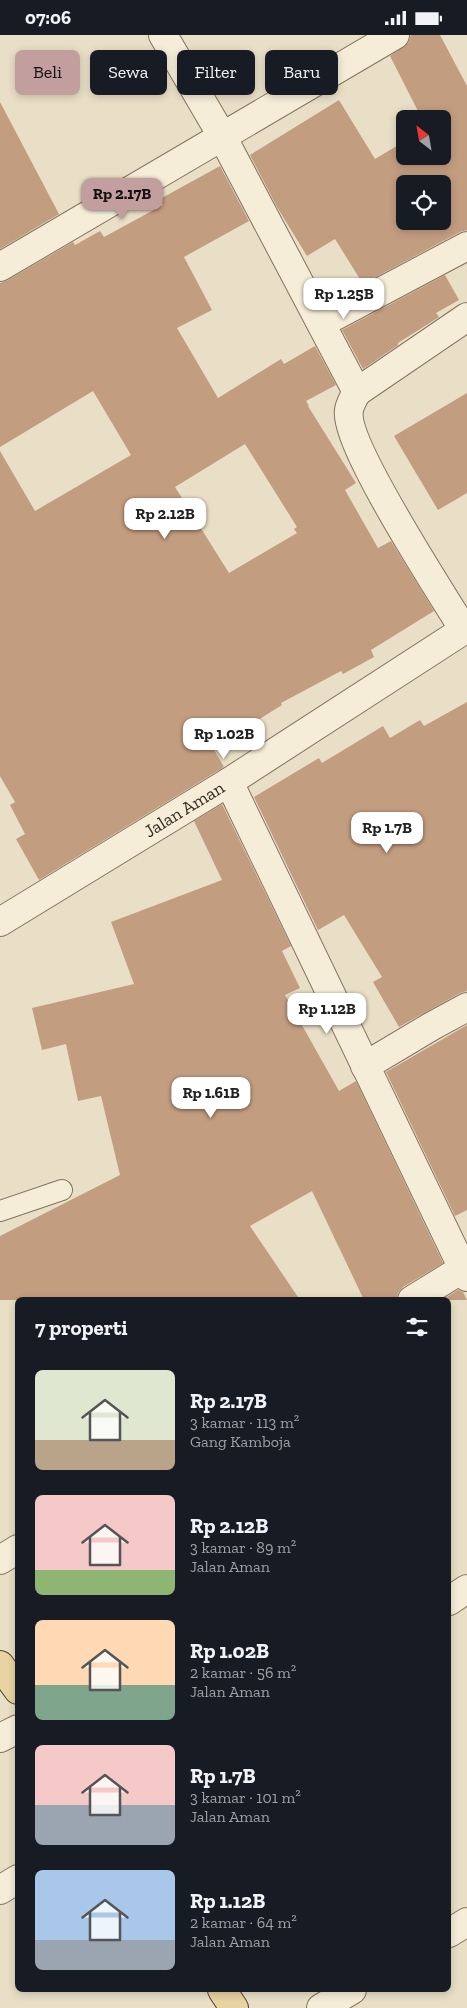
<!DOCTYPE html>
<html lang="id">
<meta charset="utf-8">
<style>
:root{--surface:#171b24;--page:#242831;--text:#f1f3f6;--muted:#9ea1a6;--accent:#c39e9f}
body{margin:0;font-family:"Zilla Slab",serif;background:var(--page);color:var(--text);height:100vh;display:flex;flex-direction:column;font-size:19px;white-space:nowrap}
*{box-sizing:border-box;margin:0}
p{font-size:16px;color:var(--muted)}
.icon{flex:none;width:28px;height:28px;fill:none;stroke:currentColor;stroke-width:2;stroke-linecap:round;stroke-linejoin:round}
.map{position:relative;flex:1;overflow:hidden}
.sheet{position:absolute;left:15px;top:1262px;width:436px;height:695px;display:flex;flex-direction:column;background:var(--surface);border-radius:8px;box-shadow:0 2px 8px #0003}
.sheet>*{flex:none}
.hud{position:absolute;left:15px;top:15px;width:438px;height:45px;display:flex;gap:10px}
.needle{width:32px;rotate:329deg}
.fabs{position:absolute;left:396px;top:75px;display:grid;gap:10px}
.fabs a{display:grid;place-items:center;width:55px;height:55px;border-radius:8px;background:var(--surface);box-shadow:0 2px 8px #0003;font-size:25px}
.price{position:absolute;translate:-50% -42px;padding:0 11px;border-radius:10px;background:#fff;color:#222;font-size:16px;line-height:32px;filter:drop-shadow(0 1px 2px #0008)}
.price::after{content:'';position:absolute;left:50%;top:30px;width:15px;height:11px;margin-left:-8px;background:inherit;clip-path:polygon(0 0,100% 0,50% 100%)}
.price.selected{background:var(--accent);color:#111}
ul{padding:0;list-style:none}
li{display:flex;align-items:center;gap:15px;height:125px;padding:0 20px}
li span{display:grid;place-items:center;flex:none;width:140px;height:100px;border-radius:8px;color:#555}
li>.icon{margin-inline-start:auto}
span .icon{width:60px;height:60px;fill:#fffc;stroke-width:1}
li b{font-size:21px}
h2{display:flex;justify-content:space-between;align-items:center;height:60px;padding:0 20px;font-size:21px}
.pill{padding:0 18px;border-radius:8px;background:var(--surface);box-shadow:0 2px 8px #0003;font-size:18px;line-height:45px}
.pill.selected{background:var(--accent);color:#111}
.status{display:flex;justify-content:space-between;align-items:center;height:35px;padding:0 25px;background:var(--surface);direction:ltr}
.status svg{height:14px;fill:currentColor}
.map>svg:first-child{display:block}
</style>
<div class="status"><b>07:06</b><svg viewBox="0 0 49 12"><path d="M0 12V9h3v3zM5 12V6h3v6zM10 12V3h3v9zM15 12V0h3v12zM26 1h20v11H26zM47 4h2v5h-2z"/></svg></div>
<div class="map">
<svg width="467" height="1973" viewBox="0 0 467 1973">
<rect width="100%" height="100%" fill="#e9dfc6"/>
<!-- building -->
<g fill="#c39d80" fill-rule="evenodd">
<path d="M 411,0 L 440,0 L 467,51 L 467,195 L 460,197 L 363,249 L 335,204 L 307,221 L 277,172 L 250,120 L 339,65 L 375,124 L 405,106 L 405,121 L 442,121 L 442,84 L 422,84 L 390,21 L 408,8 ZM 405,149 L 442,149 L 442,186 L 405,186 Z"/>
<polygon points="0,67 59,179 0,214"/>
<path d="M 220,131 L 249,186 L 184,222 L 212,275 L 177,293 L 218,363 L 281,324 L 284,329 L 315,311 L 336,350 L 306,366 L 309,371 L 308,371 L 356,448 L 345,455 L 378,513 L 391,506 L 434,576 L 371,615 L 374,622 L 343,639 L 341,636 L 281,668 L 282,670 L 213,713 L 224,732 L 39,845 L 16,804 L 25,799 L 10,770 L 15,767 L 0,741 L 0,416 L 35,476 L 131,420 L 93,356 L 0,412 L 0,248 L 8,245 L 73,207 L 75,210 L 100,196 L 104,202 L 163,170 L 160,164 ZM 245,409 L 297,492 L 294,494 L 297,498 L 229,538 L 175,452 Z"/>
<polygon points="445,240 459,265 436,278 439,282 398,308 398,310 363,334 342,295"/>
<polygon points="467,358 467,458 438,475 394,401"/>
<polygon points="467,667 467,956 460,958 399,992 373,947 382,942 344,880 318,895 254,762 319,723 322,728 383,691 390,703 420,685 424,691"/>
<polygon points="222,769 291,911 282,916 300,953 285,960 339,1056 356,1046 443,1228 403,1252 398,1258 396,1265 364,1265 312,1156 250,1191 300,1265 0,1265 0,1201 120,1140 101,1061 78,1066 66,1009 42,1015 32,973 134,949 111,887 222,845 194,786"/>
<polygon points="467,990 467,1175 455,1181 386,1037"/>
<polygon points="458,1255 463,1257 467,1265 442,1265"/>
</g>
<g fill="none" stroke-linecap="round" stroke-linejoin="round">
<!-- lane casing -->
<g stroke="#83725e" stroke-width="22">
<polyline id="lane" points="0,1176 62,1155"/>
</g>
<!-- street casing -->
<g stroke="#83725e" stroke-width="30">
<g id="street">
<path d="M 163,0 L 222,101 L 357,357 C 354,362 350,369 349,375 C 343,408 442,559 464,595"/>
<polyline points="0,232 395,0"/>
<polyline points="322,288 467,211"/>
<polyline points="357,357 467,282"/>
<polyline points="229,747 467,1242"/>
<path id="s1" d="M 0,887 L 229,747 L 467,593"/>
<polyline points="365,1031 432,991 467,972"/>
<polyline points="412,1265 467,1231"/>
<polyline points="0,1525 18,1514"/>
<polyline points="449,1566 467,1554"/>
<polyline points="0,1703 18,1694"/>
<polyline points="0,1855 18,1844"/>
<polyline points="449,1898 467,1887"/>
<polyline points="321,1973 352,1955"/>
</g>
</g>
<!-- primary casing -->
<g stroke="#514131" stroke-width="30">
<g id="primary">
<polyline points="0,1630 18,1655"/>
<polyline points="222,1955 234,1973"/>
</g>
</g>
<!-- lane -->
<use href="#lane" stroke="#f5edd8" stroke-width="20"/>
<!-- street -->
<use href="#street" stroke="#f5edd8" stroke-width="28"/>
<!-- primary -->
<use href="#primary" stroke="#e8d3a2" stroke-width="28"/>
</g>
<g text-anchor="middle" stroke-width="4.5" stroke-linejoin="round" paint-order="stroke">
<!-- street labels -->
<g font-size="18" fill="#342a20" stroke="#f2ead5">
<text dy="6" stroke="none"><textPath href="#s1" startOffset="216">Jalan Aman</textPath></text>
</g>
</g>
</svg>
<div class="fabs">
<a><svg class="needle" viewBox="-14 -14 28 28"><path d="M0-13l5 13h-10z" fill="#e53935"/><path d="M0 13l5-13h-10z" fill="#9ea1a6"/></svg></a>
<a><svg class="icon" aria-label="locate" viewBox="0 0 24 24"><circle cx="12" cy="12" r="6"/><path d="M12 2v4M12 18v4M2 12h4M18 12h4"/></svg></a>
</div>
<b class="price selected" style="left:122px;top:185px">Rp 2.17B</b>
<b class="price" style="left:344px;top:285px">Rp 1.25B</b>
<b class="price" style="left:165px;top:505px">Rp 2.12B</b>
<b class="price" style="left:224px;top:725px">Rp 1.02B</b>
<b class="price" style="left:387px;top:819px">Rp 1.7B</b>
<b class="price" style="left:327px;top:1000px">Rp 1.12B</b>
<b class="price" style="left:211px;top:1084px">Rp 1.61B</b>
<div class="hud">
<a class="pill selected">Beli</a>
<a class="pill">Sewa</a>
<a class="pill">Filter</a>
<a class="pill">Baru</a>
</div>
<section class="sheet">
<h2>7 properti<svg class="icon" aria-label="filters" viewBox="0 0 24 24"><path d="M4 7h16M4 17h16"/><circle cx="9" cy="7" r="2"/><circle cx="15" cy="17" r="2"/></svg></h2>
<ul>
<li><span style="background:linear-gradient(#dfe7d0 70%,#b9a48a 0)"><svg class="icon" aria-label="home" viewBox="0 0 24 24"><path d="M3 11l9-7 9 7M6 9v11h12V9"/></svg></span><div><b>Rp 2.17B</b><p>3 kamar · 113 m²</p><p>Gang Kamboja</p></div></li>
<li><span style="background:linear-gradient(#f6c9c9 75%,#8fb573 0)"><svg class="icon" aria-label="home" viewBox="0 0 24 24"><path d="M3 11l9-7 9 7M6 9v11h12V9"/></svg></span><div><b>Rp 2.12B</b><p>3 kamar · 89 m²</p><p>Jalan Aman</p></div></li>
<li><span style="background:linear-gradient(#ffd9b3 65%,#7fa58c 0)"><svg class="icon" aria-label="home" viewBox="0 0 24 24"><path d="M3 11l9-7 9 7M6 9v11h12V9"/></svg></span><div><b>Rp 1.02B</b><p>2 kamar · 56 m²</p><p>Jalan Aman</p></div></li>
<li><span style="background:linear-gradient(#f6c9c9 60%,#9aa5b1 0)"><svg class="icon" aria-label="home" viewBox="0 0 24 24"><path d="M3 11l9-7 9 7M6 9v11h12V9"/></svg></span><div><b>Rp 1.7B</b><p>3 kamar · 101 m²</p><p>Jalan Aman</p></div></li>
<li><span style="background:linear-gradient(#a9c7e8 70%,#9aa5b1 0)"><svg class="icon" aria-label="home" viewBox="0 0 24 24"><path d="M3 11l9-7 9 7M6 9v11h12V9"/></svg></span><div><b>Rp 1.12B</b><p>2 kamar · 64 m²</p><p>Jalan Aman</p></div></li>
</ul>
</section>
</div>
